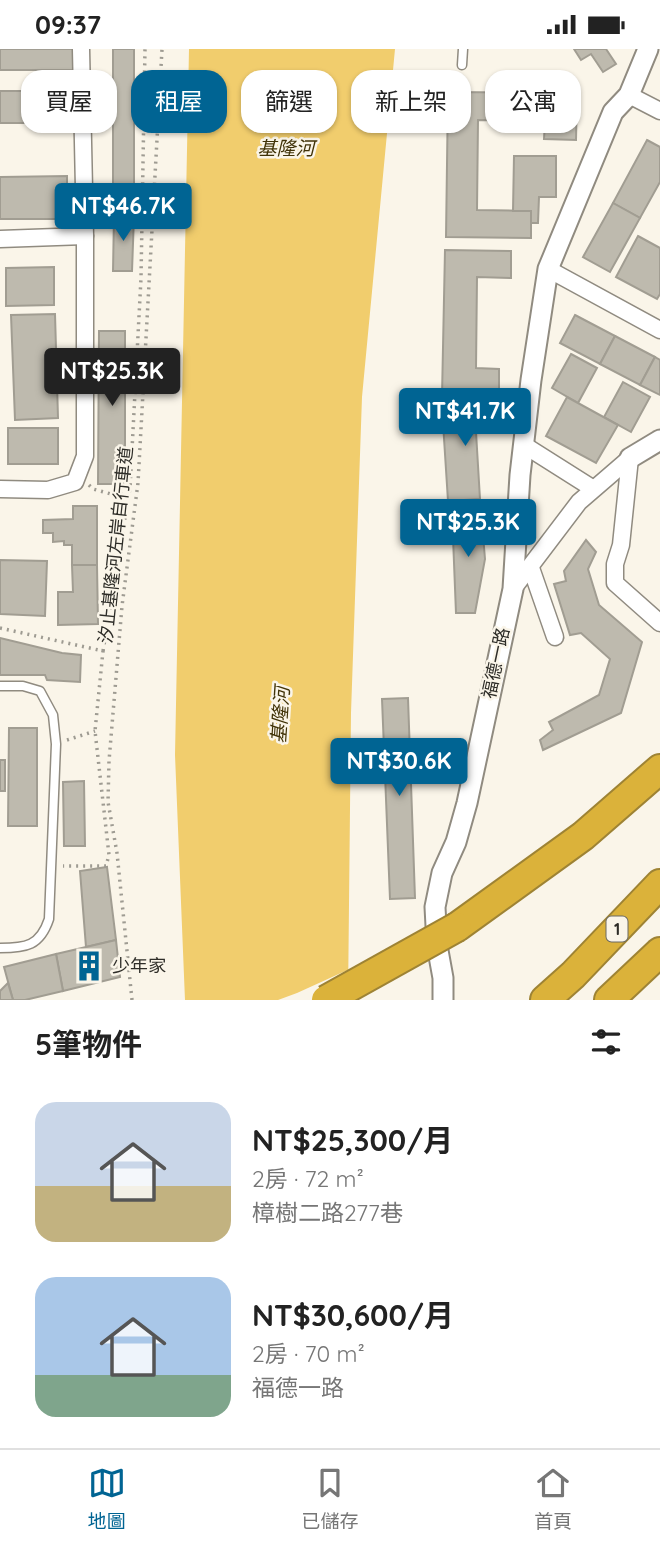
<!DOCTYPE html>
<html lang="zh-TW">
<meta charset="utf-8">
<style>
:root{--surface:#fff;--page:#f2f2f2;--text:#222;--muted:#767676;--line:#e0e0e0;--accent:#006493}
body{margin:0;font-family:Quicksand,"Noto Sans TC",sans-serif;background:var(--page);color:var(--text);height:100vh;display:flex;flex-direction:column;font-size:26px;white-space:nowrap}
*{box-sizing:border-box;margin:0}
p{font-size:23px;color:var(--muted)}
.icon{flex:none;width:38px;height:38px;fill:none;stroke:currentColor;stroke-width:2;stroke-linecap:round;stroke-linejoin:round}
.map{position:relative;height:951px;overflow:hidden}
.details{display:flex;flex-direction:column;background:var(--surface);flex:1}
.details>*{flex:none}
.top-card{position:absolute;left:21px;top:21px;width:620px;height:63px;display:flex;gap:14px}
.price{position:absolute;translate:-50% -60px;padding:0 16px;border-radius:7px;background:var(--accent);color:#fff;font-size:23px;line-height:46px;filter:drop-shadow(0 2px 4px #0008)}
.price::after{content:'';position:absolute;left:50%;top:42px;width:21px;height:16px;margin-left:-10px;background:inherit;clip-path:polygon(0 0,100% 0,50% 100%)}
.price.selected{background:#222;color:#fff}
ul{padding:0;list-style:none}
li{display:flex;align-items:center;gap:21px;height:175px;padding:0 35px}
li span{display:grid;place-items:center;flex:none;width:196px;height:140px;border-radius:21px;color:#555}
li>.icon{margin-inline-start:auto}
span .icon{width:84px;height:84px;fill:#fffc;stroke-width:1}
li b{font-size:30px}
h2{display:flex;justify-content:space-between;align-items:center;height:84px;padding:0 35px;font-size:30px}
.pill{padding:0 24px;border-radius:21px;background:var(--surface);box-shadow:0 2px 5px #0004;font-size:24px;line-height:63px}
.pill.selected{background:var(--accent);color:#fff}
.status{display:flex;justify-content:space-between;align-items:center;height:49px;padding:0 35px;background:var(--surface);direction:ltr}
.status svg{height:19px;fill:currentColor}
.tabs{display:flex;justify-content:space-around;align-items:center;height:98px;border-top:2px solid var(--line);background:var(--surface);font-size:19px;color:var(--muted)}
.tabs a{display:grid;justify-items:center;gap:4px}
.tabs .selected{color:var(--accent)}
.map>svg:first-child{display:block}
</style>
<div class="status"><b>09:37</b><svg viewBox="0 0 49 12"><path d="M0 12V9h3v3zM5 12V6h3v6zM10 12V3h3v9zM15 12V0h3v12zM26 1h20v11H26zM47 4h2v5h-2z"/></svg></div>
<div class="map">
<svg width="660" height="951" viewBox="0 0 660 951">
<rect width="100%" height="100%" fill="#faf5e9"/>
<!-- water -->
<polygon fill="#f1cd6d" points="189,0 395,0 362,348 351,664 348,951 185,951 175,706"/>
<!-- pier -->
<polygon fill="#faf5e9" points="352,919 352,951 278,951 297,944"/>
<!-- building -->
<g fill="#bebaae" stroke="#a19d92" stroke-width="2">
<rect x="0" y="0" width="73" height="21"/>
<rect x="113" y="0" width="21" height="159"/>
<polygon points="574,0 606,0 616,15 603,23 591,5 581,11"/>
<rect x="0" y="42" width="47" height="32"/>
<polygon points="448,43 577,44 576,91 544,90 545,72 478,71 477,161 531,162 531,189 446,188"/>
<polygon points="647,91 660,98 660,133 640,169 613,154"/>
<polygon points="514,107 556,107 556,148 539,148 538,174 531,174 531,162 513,162"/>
<polygon points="67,127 67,170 0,170 0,128"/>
<polygon points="613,154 640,169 610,223 583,208"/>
<polygon points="114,167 134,167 132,222 113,222"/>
<polygon points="638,187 660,199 660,245 657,250 616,228"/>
<polygon points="445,201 511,202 511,229 477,228 476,319 499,320 499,348 442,347"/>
<polygon points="54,218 54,256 6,257 6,219"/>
<polygon points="55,265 58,369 15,371 11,266"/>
<polygon points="575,266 615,287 600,315 560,294"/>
<polygon points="99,282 125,282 125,435 98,435"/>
<polygon points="615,287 655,308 640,336 600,315"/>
<polygon points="571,305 597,319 578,354 552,339"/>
<polygon points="655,308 660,311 660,346 640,336"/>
<polygon points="623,333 650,348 631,383 604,368"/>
<polygon points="567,348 618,376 596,414 546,387"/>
<polygon points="494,355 496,382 476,383 480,450 448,452 442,358"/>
<rect x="8" y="379" width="50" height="36"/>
<polygon points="73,457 97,457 97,516 72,516 72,496 64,496 64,492 53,493 53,484 43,484 43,471 73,470"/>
<polygon points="481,462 485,510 475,564 456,564 452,463"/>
<polygon points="586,491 596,503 588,520 599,556 642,593 621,664 543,701 540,691 553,681 549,673 599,646 610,610 581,584 570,586 554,535 566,532 564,522"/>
<polygon points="0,511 47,512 45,567 0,565"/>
<polygon points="72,516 97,516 98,575 58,576 58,543 73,543"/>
<polygon points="0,589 62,604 81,606 80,633 47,631 45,626 0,626"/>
<polygon points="408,649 415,849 390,850 382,650"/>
<polygon points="9,679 37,679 37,777 8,777"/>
<rect x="0" y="711" width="5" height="31"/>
<polygon points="84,732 85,797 64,797 63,733"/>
<polygon points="107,818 116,891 86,898 80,822"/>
<polygon points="116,891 120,928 63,942 56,905"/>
<polygon points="56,905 63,942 25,951 13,951 4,918"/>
<polygon points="8,934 13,951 0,951 0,942"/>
</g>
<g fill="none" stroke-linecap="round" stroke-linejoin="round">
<!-- service casing -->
<g stroke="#908b80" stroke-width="11">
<g id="service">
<polyline points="462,16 463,0"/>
<path d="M 0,637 L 23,637 L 40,642 L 53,666 L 56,695 L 49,870 C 40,897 26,899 0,899"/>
</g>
</g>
<!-- minor casing -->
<g stroke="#908b80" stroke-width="19">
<g id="minor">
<polyline points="629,46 660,62"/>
<polyline points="0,190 85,187"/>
<polyline points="548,220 660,281"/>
<polyline points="524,396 592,439"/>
<polyline points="630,409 621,496 615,515 615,534 660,574"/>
<polyline points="0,440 48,441 75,433 85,407 85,187 81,0"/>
<polyline points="531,519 555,588"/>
<polyline points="513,540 579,453 630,409"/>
</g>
</g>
<!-- tertiary casing -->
<g stroke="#908b80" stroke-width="23">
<g id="tertiary">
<polyline points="630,409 660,391"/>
<polyline points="443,951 443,929 437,896 435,858 442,824 456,793 467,754 513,540 520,426 531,331 548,220 613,63 629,46 648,0"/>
</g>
</g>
<!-- motorway casing -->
<g stroke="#9e8334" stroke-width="32">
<g id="motorway">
<polyline points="457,878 583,787 660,720"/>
<polyline points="545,951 573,926 660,835"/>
<polyline points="609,951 660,903"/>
</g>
</g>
<!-- path -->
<g stroke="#9e9b92" stroke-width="3.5" stroke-dasharray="2 5" stroke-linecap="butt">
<polyline points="89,436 93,440 118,447 130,439 141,229 145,0"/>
<polyline points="0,579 103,602 95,682 109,806 106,817 63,817"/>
<polyline points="103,602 130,439"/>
<polyline points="67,691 95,682"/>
<polyline points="132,951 117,804 108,753 109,712 122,557 138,434 162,0"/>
</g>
<!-- service -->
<use href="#service" stroke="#fff" stroke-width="8"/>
<!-- minor -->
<use href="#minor" stroke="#fff" stroke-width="16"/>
<!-- tertiary -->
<use href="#tertiary" stroke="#fff" stroke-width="19"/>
<!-- motorway -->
<use href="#motorway" stroke="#dbb23a" stroke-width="28"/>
<!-- motorway-bridge casing -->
<g stroke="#9e8334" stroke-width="32" stroke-linecap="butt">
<polyline id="motorway-bridge" points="326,951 457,878"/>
</g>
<!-- motorway-bridge -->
<use href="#motorway-bridge" stroke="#dbb23a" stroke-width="28"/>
</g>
<!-- icons -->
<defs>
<g id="building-bare" transform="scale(2.415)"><path d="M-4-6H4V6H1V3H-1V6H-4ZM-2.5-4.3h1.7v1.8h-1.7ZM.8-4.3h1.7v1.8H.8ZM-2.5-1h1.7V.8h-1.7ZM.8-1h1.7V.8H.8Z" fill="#006493" stroke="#faf5e9" stroke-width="2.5" paint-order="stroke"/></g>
</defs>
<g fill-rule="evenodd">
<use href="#building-bare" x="89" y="917"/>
</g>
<g text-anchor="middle" stroke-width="5" stroke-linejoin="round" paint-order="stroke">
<!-- shield labels -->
<rect fill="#faf5e9" stroke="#6b6962" stroke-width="2" x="606.5" y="867.5" width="21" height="25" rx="5"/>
<g font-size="16" font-weight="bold" fill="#2e2d28">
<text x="617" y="886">1</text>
</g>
<!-- street labels -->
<g font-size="18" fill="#2e2d28" stroke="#faf5e9">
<text transform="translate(116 496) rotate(-84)" y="6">汐止基隆河左岸自行車道</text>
<text transform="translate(496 614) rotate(-78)" y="6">福德一路</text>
</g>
<!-- poi labels -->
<g font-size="18" fill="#2e2d28" stroke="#faf5e9" text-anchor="start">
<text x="112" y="923">少年家</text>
</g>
<!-- water labels -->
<g font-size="19" font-style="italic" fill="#413308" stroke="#faf5e9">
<text x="286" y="106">基隆河</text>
<text transform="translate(280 666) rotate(-86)" y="7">基隆河</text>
</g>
</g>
</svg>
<b class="price" style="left:123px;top:194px">NT$46.7K</b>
<b class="price selected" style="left:112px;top:359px">NT$25.3K</b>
<b class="price" style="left:465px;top:399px">NT$41.7K</b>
<b class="price" style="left:468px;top:510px">NT$25.3K</b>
<b class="price" style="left:399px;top:749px">NT$30.6K</b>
<div class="top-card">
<a class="pill">買屋</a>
<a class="pill selected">租屋</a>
<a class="pill">篩選</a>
<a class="pill">新上架</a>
<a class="pill">公寓</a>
</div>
</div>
<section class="details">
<h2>5筆物件<svg class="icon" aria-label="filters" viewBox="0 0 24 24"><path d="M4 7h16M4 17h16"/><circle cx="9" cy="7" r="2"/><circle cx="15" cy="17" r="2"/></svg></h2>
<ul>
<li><span style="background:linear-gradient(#c9d6e8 60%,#c2b280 0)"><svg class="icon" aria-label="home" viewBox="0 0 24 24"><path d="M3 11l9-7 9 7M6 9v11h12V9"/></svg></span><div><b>NT$25,300/月</b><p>2房 · 72 m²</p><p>樟樹二路277巷</p></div></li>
<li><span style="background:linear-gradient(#a9c7e8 70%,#7fa58c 0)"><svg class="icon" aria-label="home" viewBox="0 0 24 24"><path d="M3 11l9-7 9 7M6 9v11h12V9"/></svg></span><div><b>NT$30,600/月</b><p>2房 · 70 m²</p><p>福德一路</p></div></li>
</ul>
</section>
<nav class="tabs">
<a class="selected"><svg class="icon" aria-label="map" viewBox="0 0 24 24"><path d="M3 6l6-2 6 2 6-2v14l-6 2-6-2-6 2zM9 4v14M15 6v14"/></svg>地圖</a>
<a><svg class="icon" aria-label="saved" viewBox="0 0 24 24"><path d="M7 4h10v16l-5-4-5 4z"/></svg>已儲存</a>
<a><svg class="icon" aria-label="home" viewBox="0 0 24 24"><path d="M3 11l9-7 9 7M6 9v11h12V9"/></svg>首頁</a>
</nav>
